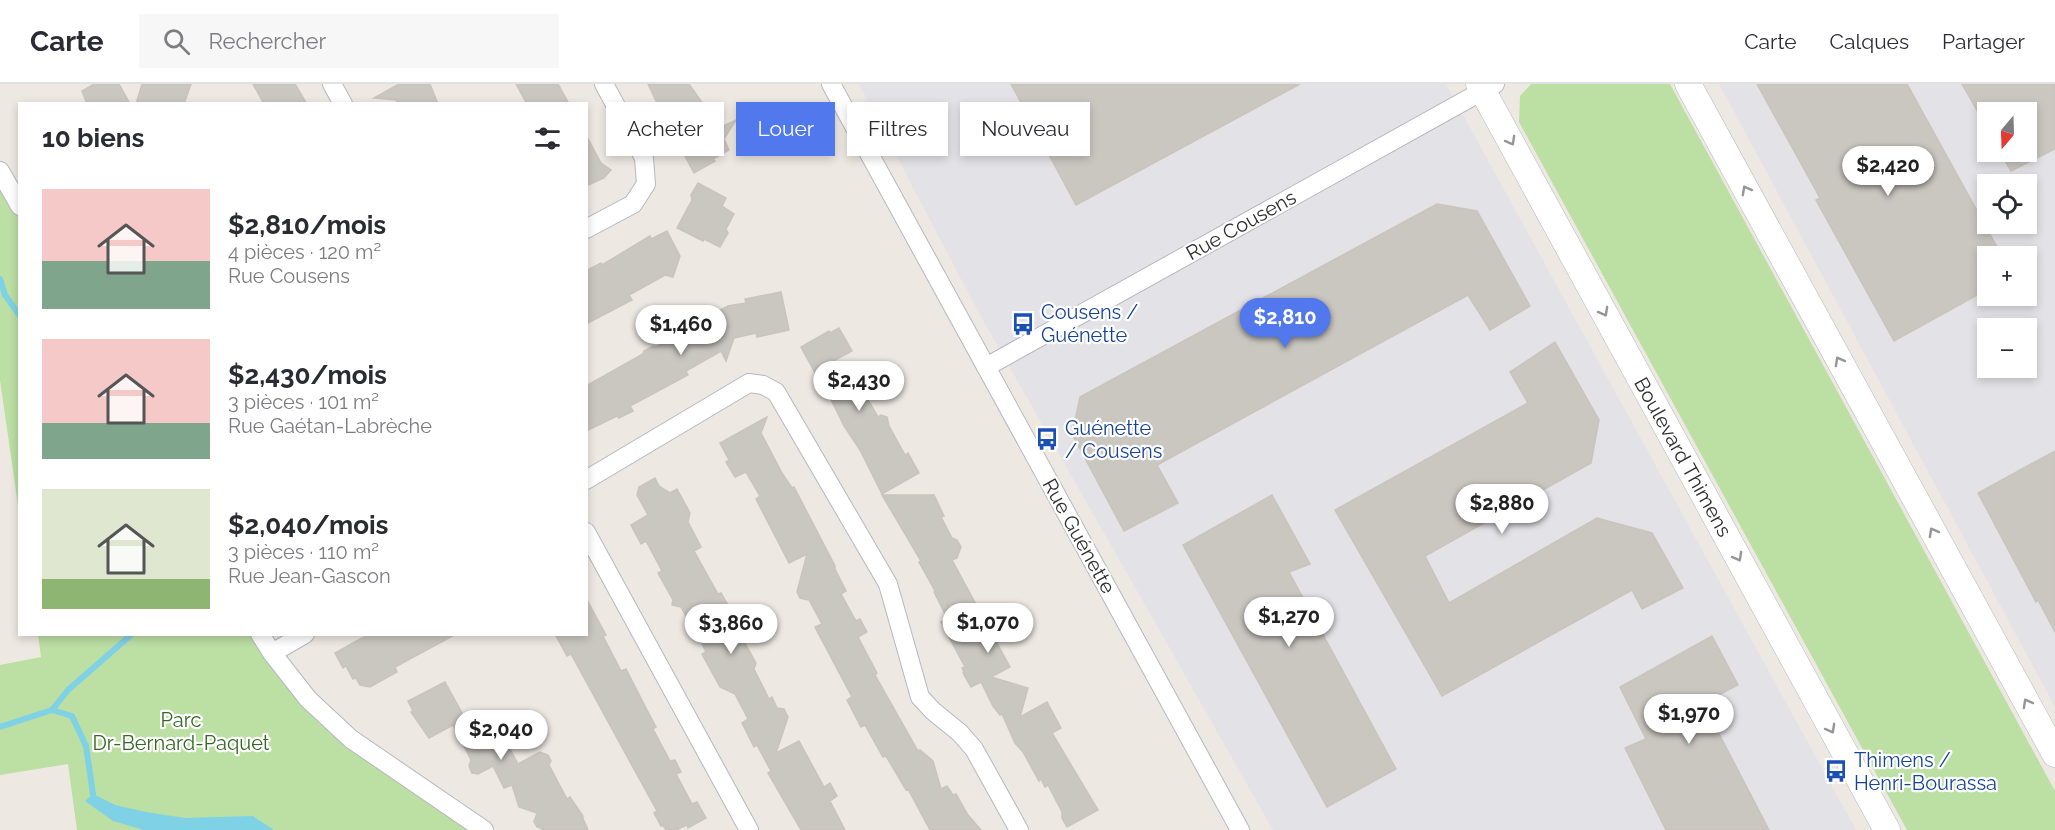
<!DOCTYPE html>
<html lang="fr">
<meta charset="utf-8">
<style>
:root{--surface:#fff;--page:#f7f7f7;--text:#2b2b33;--muted:#7c7c81;--line:#e1e1e2;--accent:#5178ec}
body{margin:0;font-family:Raleway,sans-serif;background:var(--page);color:var(--text);height:100vh;display:flex;flex-direction:column;font-size:22px;white-space:nowrap}
*{box-sizing:border-box;margin:0}
p{font-size:20px;color:var(--muted)}
.icon{flex:none;width:33px;height:33px;fill:none;stroke:currentColor;stroke-width:2;stroke-linecap:round;stroke-linejoin:round}
.map{position:relative;flex:1;overflow:hidden}
.drawer{position:absolute;left:18px;top:18px;width:570px;height:534px;display:flex;flex-direction:column;background:var(--surface);border-radius:0px;box-shadow:0 3px 9px #0003}
.drawer>*{flex:none}
.guide{position:absolute;left:606px;top:18px;width:570px;height:54px;display:flex;gap:12px}
.needle{width:39px;rotate:199deg}
.controls{position:absolute;left:1977px;top:18px;display:grid;gap:12px}
.controls a{display:grid;place-items:center;width:60px;height:60px;border-radius:0px;background:var(--surface);box-shadow:0 3px 9px #0003;font-size:30px}
.price{position:absolute;translate:-50% -51px;padding:0 14px;border-radius:21px;background:#fff;color:#222;font-size:20px;line-height:39px;filter:drop-shadow(0 2px 3px #0008)}
.price::after{content:'';position:absolute;left:50%;top:36px;width:18px;height:14px;margin-left:-9px;background:inherit;clip-path:polygon(0 0,100% 0,50% 100%)}
.price.active{background:var(--accent);color:#fff}
ul{padding:0;list-style:none}
li{display:flex;align-items:center;gap:18px;height:150px;padding:0 24px}
li span{display:grid;place-items:center;flex:none;width:168px;height:120px;border-radius:0px;color:#555}
li>.icon{margin-inline-start:auto}
span .icon{width:72px;height:72px;fill:#fffc;stroke-width:1}
li b{font-size:26px}
h2{display:flex;justify-content:space-between;align-items:center;height:72px;padding:0 24px;font-size:26px}
.tag{padding:0 21px;border-radius:0px;background:var(--surface);box-shadow:0 3px 9px #0003;font-size:21px;line-height:54px}
.tag.active{background:var(--accent);color:#fff}
header{display:flex;align-items:center;gap:36px;box-sizing:border-box;height:84px;padding:0 30px;background:var(--surface);border-bottom:2px solid var(--line)}
header strong{font-size:28px}
nav{display:flex;gap:33px;margin-inline-start:auto;font-size:21px}
.search{width:420px;height:54px;background:var(--page);display:flex;align-items:center;gap:15px;box-sizing:border-box;padding:0 21px;border-radius:0px;color:var(--muted);font-size:22px}
.map>svg:first-child{display:block}
</style>
<header>
<strong>Carte</strong>
<div class="search"><svg class="icon" aria-label="search" viewBox="0 0 24 24"><circle cx="10" cy="10" r="6"/><path d="M15 15l6 6"/></svg>Rechercher</div>
<nav><a>Carte</a><a>Calques</a><a>Partager</a></nav>
</header>
<div class="map">
<svg width="2055" height="746" viewBox="0 0 2055 746">
<rect width="100%" height="100%" fill="#eee8e2"/>
<!-- industrial -->
<g fill="#e3e2e7" fill-rule="evenodd">
<polygon points="859,0 1446,0 1856,746 1273,746 976,224"/>
<path d="M 1719,0 L 2055,0 L 2055,623 ZM 1988,28 L 2026,28 L 2026,68 L 1988,68 ZM 1988,100 L 2026,100 L 2026,140 L 1988,140 ZM 1988,172 L 2026,172 L 2026,212 L 1988,212 ZM 1988,244 L 2026,244 L 2026,284 L 1988,284 Z"/>
</g>
<!-- green -->
<g fill="#bcdfa4">
<polygon points="1531,0 1670,0 2055,707 2055,746 1907,746 1519,38 1520,12"/>
<polygon points="0,85 19,120 19,428 0,296"/>
<polygon points="38,551 260,551 308,615 484,746 77,746 68,680 0,691 0,581 41,573"/>
</g>
<!-- water -->
<polygon fill="#7fd1e6" points="93,710 115,721 146,728 185,734 253,732 274,746 144,746 113,737 85,717"/>
<g fill="none" stroke-linecap="round" stroke-linejoin="round">
<!-- stream -->
<g stroke="#7fd1e6" stroke-width="6">
<polyline points="0,195 5,211 20,232"/>
<polyline points="52,626 68,606 132,550"/>
<polyline points="0,643 52,626 72,632 86,662 93,710"/>
</g>
</g>
<!-- building -->
<g fill="#cac6c0" stroke="#cac4bb" stroke-width="1.5">
<polygon points="94,0 119,0 130,20 87,20 82,7"/>
<polygon points="142,0 191,0 184,20 136,20"/>
<polygon points="253,0 295,0 307,20 264,20"/>
<polygon points="399,0 430,0 438,20 398,20 396,16 374,14"/>
<polygon points="516,0 558,0 569,20 527,20"/>
<polygon points="648,0 689,0 703,20 701,28 713,47 736,36 724,55 729,66 713,75 715,77 694,89 685,72 689,70 682,55 667,28 661,19 657,19"/>
<polygon points="1011,0 1300,0 1076,121"/>
<polygon points="1757,0 1907,0 2002,172 1988,172 1988,205 1894,257 1816,116 1820,114"/>
<polygon points="1962,0 2055,0 2055,65 2011,87 2000,68 2026,68 2026,28 1978,28"/>
<polygon points="586,51 601,79 611,86 604,94 586,102"/>
<polygon points="698,99 726,114 722,122 734,130 726,145 728,149 720,163 704,155 703,157 677,144 692,116 691,111"/>
<polygon points="1437,120 1477,127 1530,222 1490,246 1468,211 1157,381 1178,419 1124,447 1072,350 1080,313"/>
<polygon points="667,147 680,172 673,193 665,191 629,211 632,216 586,240 586,187 601,179 602,181 650,152 651,155"/>
<polygon points="781,208 789,246 757,253 756,249 734,254 726,277 721,267 686,287 688,291 630,322 633,327 619,334 617,332 586,347 586,302 643,270 644,267 653,262 656,263 682,250 680,246 692,239 693,233 699,229 711,231 728,222 746,219 745,215"/>
<polygon points="839,244 852,267 833,277 860,291 863,296 861,304 878,333 881,331 887,333 889,342 905,371 908,369 919,389 882,410 860,366 844,342 821,295 819,296 801,263 829,247 830,249"/>
<polygon points="1555,258 1599,336 1591,379 1425,472 1449,519 1597,434 1652,449 1683,504 1642,525 1632,506 1442,612 1335,426 1528,319 1510,288"/>
<polygon points="767,333 761,349 782,389 792,404 794,403 835,482 835,485 846,507 841,510 856,537 860,535 867,548 858,553 877,589 875,591 918,667 920,666 933,677 941,705 947,702 953,711 956,710 968,731 981,746 930,746 908,705 906,706 886,672 883,673 865,641 861,643 847,616 852,613 815,543 822,540 809,516 800,514 797,508 807,470 789,479 756,415 760,412 746,388 735,393 726,378 729,376 720,359"/>
<polygon points="2055,367 2055,548 2038,516 2036,518 1978,409"/>
<polygon points="655,394 659,402 670,409 677,405 690,429 688,438 701,463 694,467 718,510 721,509 729,523 726,525 756,579 754,585 769,615 772,613 777,624 784,625 788,633 776,669 799,657 824,703 830,699 837,712 830,717 845,746 801,746 768,689 771,687 757,661 754,663 742,639 748,635 735,610 720,603 702,570 706,568 702,560 703,559 688,531 686,532 681,523 672,521 673,516 658,489 662,487 646,457 641,460 631,441 648,431 637,411 639,403"/>
<polygon points="882,411 934,411 944,432 941,433 952,454 957,456 961,463 957,474 952,476 1010,583 991,593 1028,604 1020,633 1047,618 1061,644 1052,649 1098,726 1067,743 1062,734 1062,728 1048,701 1045,703 1041,695 1039,697 1023,668 1015,659 1002,630 1000,631 993,622 981,598 971,603 963,589 964,588 962,584 965,583 941,538 947,534 934,508 935,507 919,478 921,477"/>
<polygon points="1272,411 1310,480 1289,488 1396,685 1327,723 1183,461"/>
<polygon points="586,514 606,551 603,552 621,587 626,585 647,626 656,643 653,645 670,677 675,676 681,688 676,690 692,720 697,718 706,734 688,744 687,741 676,746 666,746 663,741 661,742 654,729 657,727 571,570 567,572 555,550 586,550"/>
<polygon points="369,550 456,550 395,583 397,588 370,603 360,601 356,594 353,595 346,582 343,584 335,569"/>
<polygon points="1712,552 1738,601 1703,619 1769,746 1666,746 1625,664 1646,655 1620,603"/>
<polygon points="445,598 471,645 493,633 518,680 540,668 548,671 551,677 549,681 567,715 570,713 583,732 582,732 588,746 545,746 537,743 534,738 537,729 519,723 512,701 504,704 493,682 478,690 472,689 469,682 471,676 453,641 429,654 411,628 413,627 408,617"/>
</g>
<g fill="none" stroke-linecap="round" stroke-linejoin="round">
<!-- street casing -->
<g stroke="#b5b8c0" stroke-width="20">
<g id="street">
<polyline points="332,0 343,20"/>
<polyline points="831,0 1240,746"/>
<polyline points="0,87 20,122"/>
<polyline points="586,145 633,120 646,100 644,74 604,0"/>
<polyline points="986,283 1495,0"/>
<polyline points="586,396 749,299 763,301 776,308 888,500 920,613 933,627 960,649 974,665 1019,746"/>
<polyline points="586,448 749,746"/>
<polyline points="260,550 272,569 308,615 351,655 484,746"/>
<polyline points="272,569 305,550"/>
</g>
</g>
<!-- secondary casing -->
<g stroke="#b5b8c0" stroke-width="27">
<g id="secondary">
<polyline points="1479,0 1887,746"/>
<polyline points="1688,0 2055,670"/>
</g>
</g>
<!-- street -->
<use href="#street" stroke="#fff" stroke-width="18"/>
<!-- secondary -->
<use href="#secondary" stroke="#fff" stroke-width="26"/>
</g>
<!-- one-way arrows -->
<defs><path id="oneway-chevron" d="M-2-3.5L2.5 0L-2 3.5" fill="none" stroke-width="1.6" stroke-linecap="round" stroke-linejoin="round" transform="scale(1.5)"/></defs>
<g stroke="#969696">
<use href="#oneway-chevron" transform="translate(1511 57) rotate(61)"/>
<use href="#oneway-chevron" transform="translate(1746 106) rotate(-119)"/>
<use href="#oneway-chevron" transform="translate(1604 228) rotate(61)"/>
<use href="#oneway-chevron" transform="translate(1839 277) rotate(-119)"/>
<use href="#oneway-chevron" transform="translate(1933 448) rotate(-119)"/>
<use href="#oneway-chevron" transform="translate(1738 473) rotate(61)"/>
<use href="#oneway-chevron" transform="translate(2027 619) rotate(-119)"/>
<use href="#oneway-chevron" transform="translate(1831 645) rotate(61)"/>
</g>
<!-- icons -->
<defs>
<g id="bus-bare" transform="scale(1.8)"><path d="M-5-6H5V4H4V6H2V4H-2V6H-4V4H-5ZM-3.5-4V0h7V-4ZM-3.5 1.2v1.5H-2V1.2ZM2 1.2v1.5H3.5V1.2Z" fill="#1a4fb4" stroke="#fff" stroke-width="2.5" paint-order="stroke"/></g>
</defs>
<g fill-rule="evenodd">
<use href="#bus-bare" x="1023" y="240"/>
<use href="#bus-bare" x="1047" y="355"/>
<use href="#bus-bare" x="1836" y="687"/>
</g>
<g text-anchor="middle" stroke-width="4.5" stroke-linejoin="round" paint-order="stroke">
<!-- street labels -->
<g font-size="20" fill="#2e2e2e" stroke="#fff">
<text transform="translate(1241 141) rotate(-29)" y="7">Rue Cousens</text>
<text transform="translate(1683 373) rotate(61)" y="7">Boulevard Thimens</text>
<text transform="translate(1079 452) rotate(61)" y="7">Rue Guénette</text>
</g>
<!-- transit labels -->
<g font-size="20" fill="#164399" stroke="#fff" text-anchor="start">
<text x="1041" y="235">Cousens /<tspan x="1041" dy="23">Guénette</tspan></text>
<text x="1065" y="351">Guénette<tspan x="1065" dy="23">/ Cousens</tspan></text>
<text x="1854" y="683">Thimens /<tspan x="1854" dy="23">Henri-Bourassa</tspan></text>
</g>
<!-- park labels -->
<g font-size="20" fill="#346722" stroke="#fff">
<text x="181" y="643">Parc<tspan x="181" dy="23">Dr-Bernard-Paquet</tspan></text>
</g>
</g>
</svg>
<div class="controls">
<a><svg class="needle" viewBox="-14 -14 28 28"><path d="M0-13l5 13h-10z" fill="#e53935"/><path d="M0 13l5-13h-10z" fill="#7c7c81"/></svg></a>
<a><svg class="icon" aria-label="locate" viewBox="0 0 24 24"><circle cx="12" cy="12" r="6"/><path d="M12 2v4M12 18v4M2 12h4M18 12h4"/></svg></a>
<a>+</a>
<a>−</a>
</div>
<b class="price" style="left:1888px;top:113px">$2,420</b>
<b class="price active" style="left:1285px;top:265px">$2,810</b>
<b class="price" style="left:681px;top:272px">$1,460</b>
<b class="price" style="left:859px;top:328px">$2,430</b>
<b class="price" style="left:1502px;top:451px">$2,880</b>
<b class="price" style="left:1289px;top:564px">$1,270</b>
<b class="price" style="left:988px;top:570px">$1,070</b>
<b class="price" style="left:731px;top:571px">$3,860</b>
<b class="price" style="left:1689px;top:661px">$1,970</b>
<b class="price" style="left:501px;top:677px">$2,040</b>
<div class="guide">
<a class="tag">Acheter</a>
<a class="tag active">Louer</a>
<a class="tag">Filtres</a>
<a class="tag">Nouveau</a>
</div>
<section class="drawer">
<h2>10 biens<svg class="icon" aria-label="filters" viewBox="0 0 24 24"><path d="M4 7h16M4 17h16"/><circle cx="9" cy="7" r="2"/><circle cx="15" cy="17" r="2"/></svg></h2>
<ul>
<li><span style="background:linear-gradient(#f6c9c9 60%,#7fa58c 0)"><svg class="icon" aria-label="home" viewBox="0 0 24 24"><path d="M3 11l9-7 9 7M6 9v11h12V9"/></svg></span><div><b>$2,810/mois</b><p>4 pièces · 120 m²</p><p>Rue Cousens</p></div></li>
<li><span style="background:linear-gradient(#f6c9c9 70%,#7fa58c 0)"><svg class="icon" aria-label="home" viewBox="0 0 24 24"><path d="M3 11l9-7 9 7M6 9v11h12V9"/></svg></span><div><b>$2,430/mois</b><p>3 pièces · 101 m²</p><p>Rue Gaétan-Labrèche</p></div></li>
<li><span style="background:linear-gradient(#dfe7d0 75%,#8fb573 0)"><svg class="icon" aria-label="home" viewBox="0 0 24 24"><path d="M3 11l9-7 9 7M6 9v11h12V9"/></svg></span><div><b>$2,040/mois</b><p>3 pièces · 110 m²</p><p>Rue Jean-Gascon</p></div></li>
</ul>
</section>
</div>
